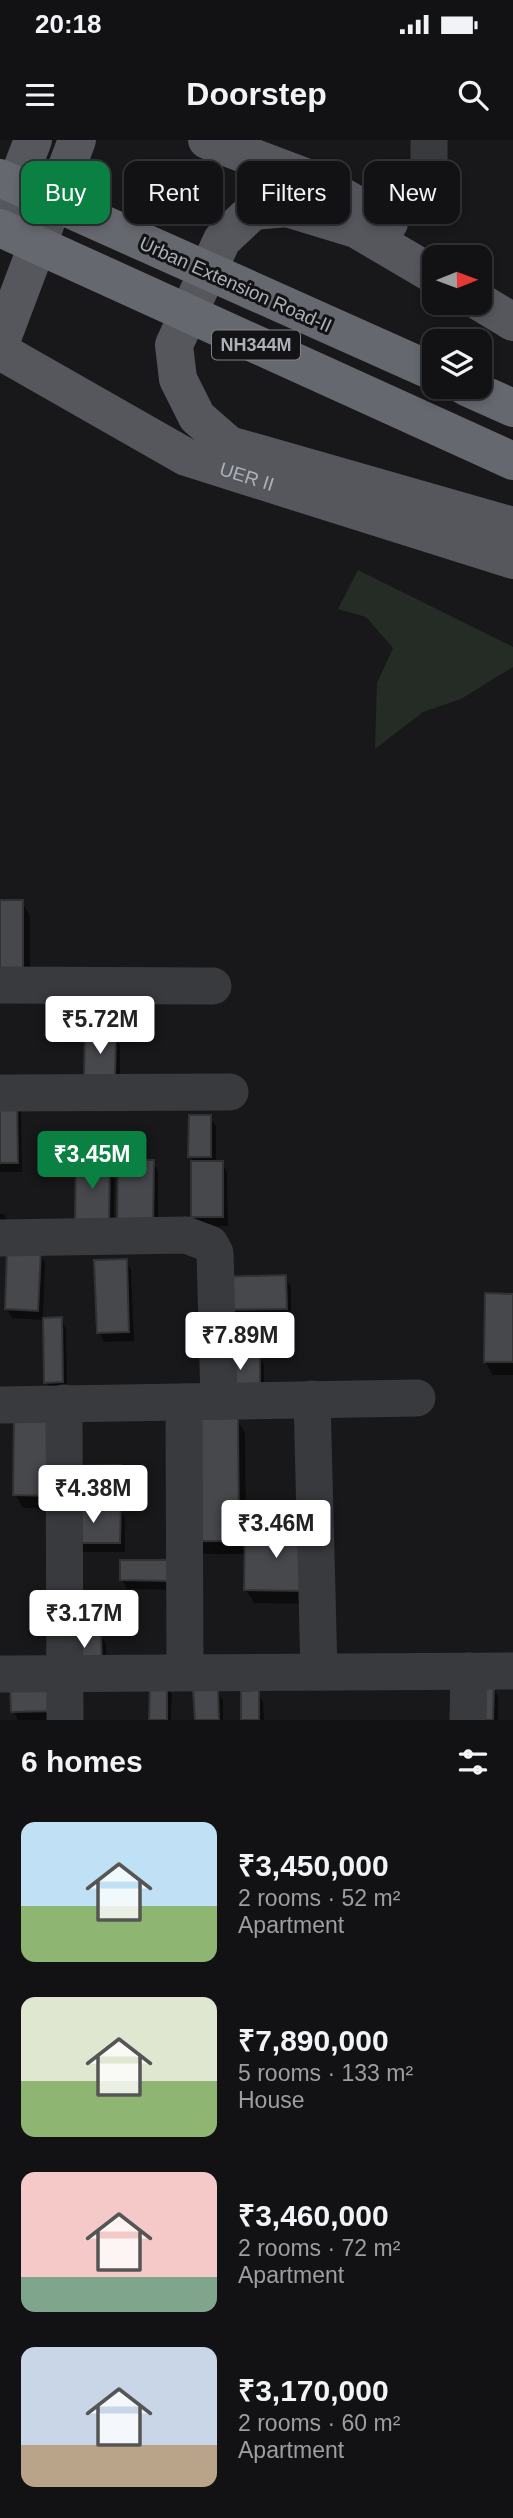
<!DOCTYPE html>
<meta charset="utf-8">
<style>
:root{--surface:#121214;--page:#1f2022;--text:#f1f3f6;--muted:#9c9ea0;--line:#313234;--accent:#0b8043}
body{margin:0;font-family:Helvetica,sans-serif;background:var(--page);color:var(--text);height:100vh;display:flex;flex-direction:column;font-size:26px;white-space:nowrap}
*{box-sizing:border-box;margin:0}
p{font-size:23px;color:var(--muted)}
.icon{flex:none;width:38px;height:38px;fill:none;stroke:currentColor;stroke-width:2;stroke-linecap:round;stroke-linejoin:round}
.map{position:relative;height:1580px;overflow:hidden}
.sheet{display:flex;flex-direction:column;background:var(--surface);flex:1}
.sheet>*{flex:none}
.hud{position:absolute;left:21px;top:21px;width:472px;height:63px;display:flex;gap:14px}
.needle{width:46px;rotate:89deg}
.tools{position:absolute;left:422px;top:105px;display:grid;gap:14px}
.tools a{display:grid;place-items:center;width:70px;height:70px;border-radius:14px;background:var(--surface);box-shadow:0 4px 10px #0003,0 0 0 2px var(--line);font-size:35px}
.price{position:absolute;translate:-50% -60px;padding:0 16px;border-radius:7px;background:#fff;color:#222;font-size:23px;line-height:46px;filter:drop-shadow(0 2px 4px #0008)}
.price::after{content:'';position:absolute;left:50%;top:42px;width:21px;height:16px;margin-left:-10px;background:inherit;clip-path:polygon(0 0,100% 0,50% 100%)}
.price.on{background:var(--accent);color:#fff}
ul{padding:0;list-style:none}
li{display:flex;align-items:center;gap:21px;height:175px;padding:0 21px}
li span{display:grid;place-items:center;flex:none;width:196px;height:140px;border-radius:14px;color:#555}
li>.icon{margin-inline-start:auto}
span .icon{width:84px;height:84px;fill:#fffc;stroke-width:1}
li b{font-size:30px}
h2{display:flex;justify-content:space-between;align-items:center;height:84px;padding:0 21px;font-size:30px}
.pill{padding:0 24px;border-radius:14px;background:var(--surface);box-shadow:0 4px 10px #0003,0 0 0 2px var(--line);font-size:24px;line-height:63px}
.pill.on{background:var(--accent);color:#fff}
.status{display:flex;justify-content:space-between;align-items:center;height:49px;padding:0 35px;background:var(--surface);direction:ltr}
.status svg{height:19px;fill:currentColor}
header{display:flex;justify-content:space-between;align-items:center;height:91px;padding:0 21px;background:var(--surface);font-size:32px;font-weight:600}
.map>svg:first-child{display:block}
</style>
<div class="status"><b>20:18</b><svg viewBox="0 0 49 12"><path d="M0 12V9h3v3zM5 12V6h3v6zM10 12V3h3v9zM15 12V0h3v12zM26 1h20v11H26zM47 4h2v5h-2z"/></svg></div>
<header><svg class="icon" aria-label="menu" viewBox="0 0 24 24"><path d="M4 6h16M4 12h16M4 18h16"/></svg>Doorstep<svg class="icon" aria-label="search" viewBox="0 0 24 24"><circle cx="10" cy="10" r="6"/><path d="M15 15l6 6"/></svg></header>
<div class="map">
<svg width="513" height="1580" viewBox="0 0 513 1580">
<rect width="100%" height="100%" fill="#18181a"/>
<!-- green -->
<polygon fill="#242c25" points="358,430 513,507 513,527 461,559 423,572 375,609 377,543 393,508 366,477 338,469"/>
<!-- shadow -->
<g fill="#0007">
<polygon points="0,762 22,762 30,776 30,842 0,841"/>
<polygon points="86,852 120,861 120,900 117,900 120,906 120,946 86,891"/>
<polygon points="0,961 21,971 22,1032 0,1032"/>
<polygon points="210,977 216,986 216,1023 222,1022 227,1032 228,1086 199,1087 193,1077 193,1021 190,1016"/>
<polygon points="109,1020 115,1030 113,1093 82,1093"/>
<polygon points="153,1021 158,1031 158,1097 125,1097"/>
<polygon points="0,1074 4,1074 9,1084 0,1103"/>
<polygon points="40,1113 45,1123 43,1179 61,1179 66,1189 67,1251 51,1252 46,1242 45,1180 12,1178 7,1169"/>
<polygon points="126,1121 131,1130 134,1201 104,1202 99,1192"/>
<polygon points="285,1137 291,1147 291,1178 225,1179 219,1169"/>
<polygon points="513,1156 513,1235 493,1235 485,1221"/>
<polygon points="259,1215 264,1225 264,1259 227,1259"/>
<polygon points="16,1277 59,1369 23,1368 15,1354"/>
<polygon points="237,1279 245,1293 246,1390 315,1464 254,1463 246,1450 247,1414 196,1414"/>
<polygon points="120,1327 126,1336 126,1352 77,1353 71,1344"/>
<polygon points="120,1369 125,1378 125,1412 73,1412"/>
<polygon points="170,1422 176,1450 127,1449 122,1440"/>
<polygon points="100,1494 106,1504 107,1535 75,1536"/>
<polygon points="166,1545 172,1554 171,1580 151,1580"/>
<polygon points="12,1546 61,1580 18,1580 13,1571"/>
<polygon points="493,1547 498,1556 498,1580 476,1580"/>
<polygon points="217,1551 223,1560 223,1580 196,1580"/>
<polygon points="258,1552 263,1562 264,1580 243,1580"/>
</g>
<!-- building -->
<g fill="#47484c" stroke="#323235" stroke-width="2">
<rect x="0" y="760" width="23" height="68"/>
<rect x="84" y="850" width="32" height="41"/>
<polygon points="85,895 116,895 115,937 84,936"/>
<polygon points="17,959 18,1023 0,1023 0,960"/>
<polygon points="189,975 211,975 211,1017 188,1017"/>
<polygon points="76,1018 110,1018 109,1084 75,1084"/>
<polygon points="118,1019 154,1020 153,1088 117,1088"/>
<rect x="191" y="1021" width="32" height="56"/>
<polygon points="7,1110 41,1111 38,1171 5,1169"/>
<polygon points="127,1119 129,1192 97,1193 94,1120"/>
<polygon points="286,1135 287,1169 217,1170 217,1137"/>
<polygon points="485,1153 513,1154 513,1222 484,1222"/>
<polygon points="62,1177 63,1242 44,1243 43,1178"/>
<polygon points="260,1213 260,1250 220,1250 219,1214"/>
<polygon points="14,1275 54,1276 52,1356 13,1355"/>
<polygon points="186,1277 238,1277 239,1401 187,1401"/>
<polygon points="121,1325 121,1343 69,1344 69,1326"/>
<polygon points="66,1367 121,1367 120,1403 65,1403"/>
<polygon points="245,1388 309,1389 308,1451 244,1450"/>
<polygon points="120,1420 171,1420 171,1441 120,1440"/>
<polygon points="67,1493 101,1493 102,1526 68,1527"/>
<polygon points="150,1543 167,1543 167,1580 149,1580"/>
<polygon points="56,1544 57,1571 11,1572 10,1545"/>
<polygon points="475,1545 494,1545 493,1580 475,1580"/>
<polygon points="218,1549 219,1580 195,1580 193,1550"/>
<polygon points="259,1550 259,1580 241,1580 241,1551"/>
</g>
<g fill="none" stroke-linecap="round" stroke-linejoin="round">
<!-- minor -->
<g stroke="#393a3e" stroke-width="37">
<polyline points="429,0 429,36"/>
<polyline points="0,845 213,846"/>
<polyline points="0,953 230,952"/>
<polyline points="0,1098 186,1095 210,1104 215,1113 219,1260"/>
<polyline points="312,1259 319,1532"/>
<polyline points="184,1262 185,1532"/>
<polyline points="64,1263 65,1580"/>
<polyline points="0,1265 417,1258"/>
<polyline points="0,1534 513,1531"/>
<polyline points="468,1580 469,1531"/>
</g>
<!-- major -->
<g stroke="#56575d" stroke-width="38">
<polyline points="207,0 313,40 389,83"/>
<polyline points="0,86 33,0"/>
<polyline points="434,135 356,89 287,68 253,71 222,100 174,205 178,239 197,277 229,305 513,386"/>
<polyline points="480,162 513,182"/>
<polyline points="0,204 77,0"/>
<path id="s1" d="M 0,211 L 186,317 L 513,420"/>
</g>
<!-- highway -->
<polyline stroke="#66686f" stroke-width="38" points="466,247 513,268"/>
<!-- highway-bridge -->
<g stroke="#66686f" stroke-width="38">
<polyline points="0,38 434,232"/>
<polyline points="0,88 513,321"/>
</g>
</g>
<g text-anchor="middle" stroke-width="6" stroke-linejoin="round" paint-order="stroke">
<!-- shield labels -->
<rect fill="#131315" stroke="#7e8187" stroke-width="2" x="212" y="190.5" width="88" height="29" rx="5"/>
<g font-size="18" font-weight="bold" fill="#acb0b8">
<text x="256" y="211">NH344M</text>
</g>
<!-- street labels -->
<g font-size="19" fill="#acb0b8" stroke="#131315">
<text transform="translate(236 144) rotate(24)" y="7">Urban Extension Road-II</text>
<text dy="7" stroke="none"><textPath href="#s1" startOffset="278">UER II</textPath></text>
</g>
</g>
</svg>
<div class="tools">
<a><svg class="needle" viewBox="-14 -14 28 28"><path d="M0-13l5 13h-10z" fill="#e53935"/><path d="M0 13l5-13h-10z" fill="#9c9ea0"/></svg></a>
<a><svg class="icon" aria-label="layers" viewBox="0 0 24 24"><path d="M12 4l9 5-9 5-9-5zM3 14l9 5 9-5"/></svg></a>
</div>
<b class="price" style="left:100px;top:916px">₹5.72M</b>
<b class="price on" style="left:92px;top:1051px">₹3.45M</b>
<b class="price" style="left:240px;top:1232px">₹7.89M</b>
<b class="price" style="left:93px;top:1385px">₹4.38M</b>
<b class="price" style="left:276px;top:1420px">₹3.46M</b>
<b class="price" style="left:84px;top:1510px">₹3.17M</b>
<div class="hud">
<a class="pill on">Buy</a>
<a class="pill">Rent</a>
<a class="pill">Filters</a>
<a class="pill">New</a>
</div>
</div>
<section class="sheet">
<h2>6 homes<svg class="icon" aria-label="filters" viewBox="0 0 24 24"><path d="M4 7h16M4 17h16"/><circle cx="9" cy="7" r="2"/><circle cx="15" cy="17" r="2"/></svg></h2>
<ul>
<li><span style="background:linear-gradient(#bfe0f5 60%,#8fb573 0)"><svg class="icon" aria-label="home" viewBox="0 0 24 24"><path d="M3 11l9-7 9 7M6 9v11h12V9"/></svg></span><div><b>₹3,450,000</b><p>2 rooms · 52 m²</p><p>Apartment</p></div></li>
<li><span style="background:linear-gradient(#dfe7d0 60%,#8fb573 0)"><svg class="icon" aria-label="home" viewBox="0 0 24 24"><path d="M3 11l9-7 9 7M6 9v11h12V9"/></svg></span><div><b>₹7,890,000</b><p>5 rooms · 133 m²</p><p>House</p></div></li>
<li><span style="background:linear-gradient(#f6c9c9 75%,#7fa58c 0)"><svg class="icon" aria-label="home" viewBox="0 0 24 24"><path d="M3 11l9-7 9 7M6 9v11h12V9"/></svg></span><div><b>₹3,460,000</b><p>2 rooms · 72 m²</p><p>Apartment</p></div></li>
<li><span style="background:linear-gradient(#c9d6e8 70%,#b9a48a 0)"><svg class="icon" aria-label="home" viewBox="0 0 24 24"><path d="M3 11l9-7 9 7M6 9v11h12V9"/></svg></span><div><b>₹3,170,000</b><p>2 rooms · 60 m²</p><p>Apartment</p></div></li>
</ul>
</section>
